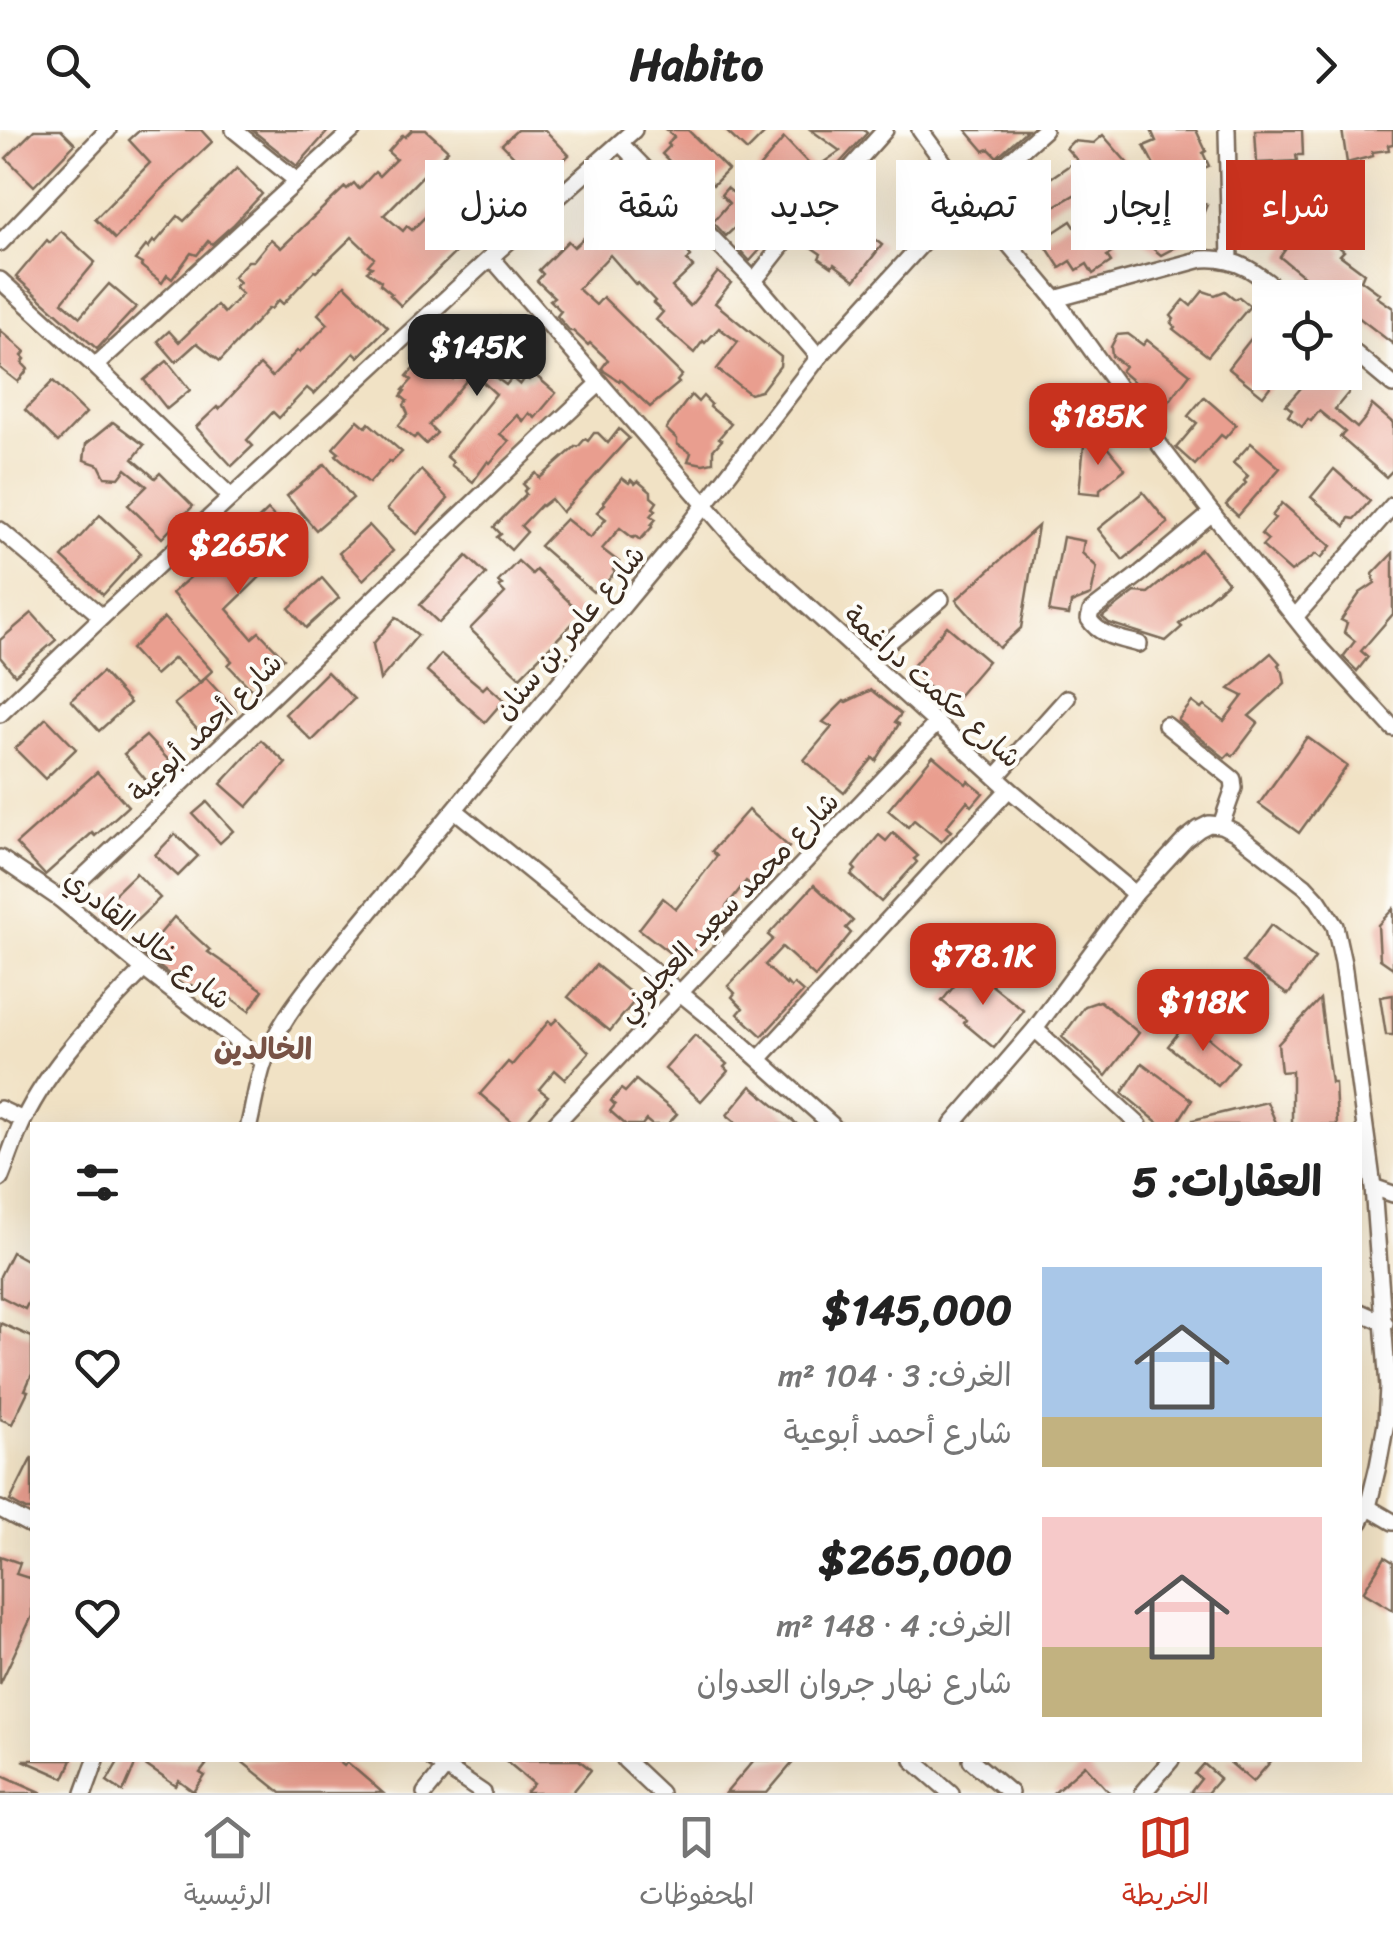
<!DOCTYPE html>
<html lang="ar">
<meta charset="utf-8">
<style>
:root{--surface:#fff;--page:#f2f2f2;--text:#222;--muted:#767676;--line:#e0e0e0;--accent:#c8321e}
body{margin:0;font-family:Sriracha,"Playpen Sans Arabic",sans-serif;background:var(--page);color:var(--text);direction:rtl;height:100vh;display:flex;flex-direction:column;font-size:38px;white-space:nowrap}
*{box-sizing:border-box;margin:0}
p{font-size:32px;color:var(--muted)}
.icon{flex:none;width:55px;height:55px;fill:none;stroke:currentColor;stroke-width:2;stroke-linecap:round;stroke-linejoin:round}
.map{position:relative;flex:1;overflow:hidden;direction:ltr}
.details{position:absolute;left:30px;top:992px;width:1332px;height:640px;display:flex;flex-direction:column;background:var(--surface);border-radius:0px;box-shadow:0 10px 40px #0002;direction:rtl}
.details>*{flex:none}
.top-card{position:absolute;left:30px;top:30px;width:1335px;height:90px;direction:rtl;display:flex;gap:20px}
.controls{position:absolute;left:1252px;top:150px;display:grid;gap:20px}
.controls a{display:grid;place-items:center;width:110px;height:110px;border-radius:0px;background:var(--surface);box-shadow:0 10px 40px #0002;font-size:50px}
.price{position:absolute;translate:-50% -85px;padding:0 22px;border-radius:20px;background:var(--accent);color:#fff;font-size:32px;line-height:65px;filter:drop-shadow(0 2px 5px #0008)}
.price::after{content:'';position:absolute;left:50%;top:60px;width:30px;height:22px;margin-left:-15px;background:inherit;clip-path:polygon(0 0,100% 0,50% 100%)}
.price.active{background:#222;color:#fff}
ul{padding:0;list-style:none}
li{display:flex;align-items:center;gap:30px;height:250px;padding:0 40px}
li span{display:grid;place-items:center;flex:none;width:280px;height:200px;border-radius:0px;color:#555}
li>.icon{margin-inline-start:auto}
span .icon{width:120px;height:120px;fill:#fffc;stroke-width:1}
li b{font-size:42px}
h2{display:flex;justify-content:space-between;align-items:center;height:120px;padding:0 40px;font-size:42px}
.tag{padding:0 35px;border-radius:0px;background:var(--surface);box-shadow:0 10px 40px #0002;font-size:35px;line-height:90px}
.tag.active{background:var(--accent);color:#fff}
header{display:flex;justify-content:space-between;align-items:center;height:130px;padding:0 40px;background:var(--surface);font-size:45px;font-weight:700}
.tabs{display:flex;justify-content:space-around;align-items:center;height:140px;border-top:2px solid var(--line);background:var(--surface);font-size:28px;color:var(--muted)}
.tabs a{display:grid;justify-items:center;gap:5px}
.tabs .active{color:var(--accent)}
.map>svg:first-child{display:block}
</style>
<header><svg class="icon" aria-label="forward" viewBox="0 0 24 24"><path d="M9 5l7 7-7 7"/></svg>Habito<svg class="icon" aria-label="search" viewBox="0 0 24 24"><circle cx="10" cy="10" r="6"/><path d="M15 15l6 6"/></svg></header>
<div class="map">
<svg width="1393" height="1663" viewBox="0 0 1393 1663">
<rect width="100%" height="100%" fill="#fdfcf7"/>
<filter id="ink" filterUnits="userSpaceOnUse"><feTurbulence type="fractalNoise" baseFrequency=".01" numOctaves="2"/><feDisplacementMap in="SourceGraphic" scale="20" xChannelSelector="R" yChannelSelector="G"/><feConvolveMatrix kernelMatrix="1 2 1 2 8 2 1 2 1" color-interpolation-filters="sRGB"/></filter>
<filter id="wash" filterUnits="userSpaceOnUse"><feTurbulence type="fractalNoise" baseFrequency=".0048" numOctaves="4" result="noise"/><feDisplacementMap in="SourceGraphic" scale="40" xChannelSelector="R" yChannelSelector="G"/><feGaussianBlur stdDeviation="2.25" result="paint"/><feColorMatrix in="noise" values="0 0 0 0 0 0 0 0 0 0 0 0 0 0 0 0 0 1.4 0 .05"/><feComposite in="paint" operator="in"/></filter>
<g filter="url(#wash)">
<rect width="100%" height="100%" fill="#f1e2c5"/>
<g id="blocks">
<!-- building -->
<g fill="#e99e8f">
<polygon points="34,0 61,0 75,14 34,56 6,28"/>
<polygon points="140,0 201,0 212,12 159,62 115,109 95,89 150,33 129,10"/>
<polygon points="252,0 329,0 297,36"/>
<polygon points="412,0 426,0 448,20 384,85 403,101 407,96 412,100 433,79 436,82 445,72 451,77 472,57 486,73 491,66 493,68 512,55 526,71 499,94 484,78 462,102 467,107 454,120 456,122 401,176 390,165 392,164 380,154 381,151 367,141 372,137 368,135 374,128 352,107 316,142 314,141 283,174 279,170 271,179 269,178 220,231 197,213 176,232 158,211 169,201 179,212 217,175 224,183 242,164 234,157 239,152 233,147 242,137 248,131 253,131 271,109 281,118 345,57 347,59 354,53 359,59 375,42 379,46 396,29 388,22 403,5 405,7"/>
<polygon points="517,0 545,0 569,25 544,50 542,48 539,52 502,14"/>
<polygon points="667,0 688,0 728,40 713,55 710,52 696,66 682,52 684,50 676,42 678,40 662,24 670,16 668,14 674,7"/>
<polygon points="725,0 768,0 747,21"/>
<polygon points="811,0 864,0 867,3 837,36 796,75 793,72 789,77 774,63 770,58 771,53 757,40 784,8 814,39 840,21"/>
<polygon points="966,0 1027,0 997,27 989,19 984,21"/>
<polygon points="1151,0 1196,0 1206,21 1203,23 1209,36 1170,54 1166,46 1161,48 1144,16 1156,11"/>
<polygon points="1255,0 1302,0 1303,25 1296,25 1297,31 1257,33"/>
<polygon points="1342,0 1393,0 1393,14 1388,15 1389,20 1372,22 1373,26 1347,33"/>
<polygon points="1103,5 1143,51 1123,69 1119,64 1112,70 1100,50 1029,91 1013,64 1017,56 1042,39 1049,49 1077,30 1066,18 1073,11 1094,13"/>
<polygon points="237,38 262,64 233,95 212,114 208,111 197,125 191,123 172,149 167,145 162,153 141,136 142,134 135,130 146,116 148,118 153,111 155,113 178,86 184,91"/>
<polygon points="1301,46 1310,76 1281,84 1285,98 1257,106 1251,83 1256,82 1250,60"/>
<polygon points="850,56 857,62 840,83 882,115 855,150 834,134 832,137 819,128 821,124 808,115 812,110 806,106"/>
<polygon points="727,58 736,65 739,62 755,75 752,79 769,93 766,96 775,103 750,131 738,118 755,98 745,88 726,106 713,92 729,73 721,65"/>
<polygon points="1172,60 1207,75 1195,102 1192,100 1187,111 1161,125 1127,98 1166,78 1182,94 1173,75 1178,72"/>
<polygon points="623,72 640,90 641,88 647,95 665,79 672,88 663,96 691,126 687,131 693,137 672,157 690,176 718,142 731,153 715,173 781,227 780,236 761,261 750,264 717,239 738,212 719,198 705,213 703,211 694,223 656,190 663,182 653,173 655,171 638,153 636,155 610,125 578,159 596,175 603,167 682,245 677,251 679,253 650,277 620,249 619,251 604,241 602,238 608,230 590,213 588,215 573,201 570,201 557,186 561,181 550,170 554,167 537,151 543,144 539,140 568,111 574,117"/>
<polygon points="1102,88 1121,117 1107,126 1111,132 1093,144 1087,134 1077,140 1071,131 1060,138 1042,110 1071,91 1079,103"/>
<polygon points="1327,93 1333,112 1344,121 1340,125 1364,143 1361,150 1380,164 1377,167 1393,178 1393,214 1345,177 1345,168 1331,168 1280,127 1296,104"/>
<polygon points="61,101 95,132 62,172 80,187 109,154 136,177 97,219 16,147 47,110 50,113"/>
<polygon points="345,155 388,197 358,227 354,223 314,264 307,258 279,288 273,282 247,310 253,316 232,336 196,297 217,277 219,279 260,235 272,247 297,221 299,222 303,219 328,194 318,184"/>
<polygon points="1203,161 1215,165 1225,161 1235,169 1239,167 1250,176 1208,226 1173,199 1175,197 1171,193 1174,189 1171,186 1184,170 1191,176"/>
<polygon points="500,187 518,203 525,195 538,206 522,225 510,214 487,241 506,255 512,248 520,255 525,248 529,250 535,245 556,263 535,288 529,283 523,291 517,285 500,304 509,311 490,333 488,331 473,352 451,335 453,332 446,326 496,264 474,244 471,245 429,295 437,303 426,314 417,305 414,308 398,296 408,284 404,275 407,271 401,266 405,261 403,260 412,250 407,246 415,237 425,245 431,238 438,245 442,240 453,249 464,235 458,230 464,223 470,228 475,222 471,219 476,213 474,211 492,190 495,193"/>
<polygon points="1261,196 1270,203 1270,242 1281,242 1263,266 1228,238"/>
<polygon points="0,200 25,222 22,226 25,229 22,233 28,239 18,252 0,238"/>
<polygon points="1128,204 1143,215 1147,210 1190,244 1161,282 1146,270 1149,265 1121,241 1125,236 1112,226 1111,217 1117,205"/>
<polygon points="167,231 190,260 167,279 144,250"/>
<polygon points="1315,242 1334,242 1348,254 1345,257 1350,261 1335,279 1357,298 1366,287 1372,275 1393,293 1393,340 1386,347 1340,307 1345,302 1319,281 1311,291 1308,289 1302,297 1288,286 1292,280 1286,275"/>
<polygon points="53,251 86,283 58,312 25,280"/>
<polygon points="691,265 698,272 703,266 711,274 710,277 731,294 719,308 722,310 713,320 713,332 703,334 688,331 691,323 677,314 677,309 666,299"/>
<polygon points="1204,267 1236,295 1225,308 1221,305 1195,335 1176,318 1197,293 1188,286"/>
<polygon points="358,290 366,297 369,293 402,322 391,333 389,331 369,353 336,325 339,323 333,318"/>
<polygon points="113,292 144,315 133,329 155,348 160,343 193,376 162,408 128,375 147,356 126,339 119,348 105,347 99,335 84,330 86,314"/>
<polygon points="619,299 629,308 562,382 551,369 542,376 541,375 521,396 527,402 511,420 497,407 501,404 494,397 526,364 524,361 527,358 523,354 536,343 540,348 576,316 578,317 585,309 588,311 594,303 598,303 608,313"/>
<polygon points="1101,310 1125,339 1100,359 1100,364 1079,362 1084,315 1094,316"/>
<polygon points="1251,313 1280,338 1238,386 1226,375 1246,353 1244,351 1248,346 1233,333"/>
<polygon points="325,334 353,368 316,400 287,366"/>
<polygon points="1334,339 1370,371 1354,389 1349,388 1345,396 1311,367"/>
<polygon points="421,340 448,369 417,404 387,379"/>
<polygon points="622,348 629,353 631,350 635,354 638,351 651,362 651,367 657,372 653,378 656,380 651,386 656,389 651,395 652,397 640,410 635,406 633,408 620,398 602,419 619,432 613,440 615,442 600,460 596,458 593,462 540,416 566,389 590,408 606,389 597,382 605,374 603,372"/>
<polygon points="1143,362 1168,393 1123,430 1098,399"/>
<polygon points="1282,373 1331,416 1321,428 1316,424 1291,442 1262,416 1268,410 1261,404 1275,388 1272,386"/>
<polygon points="268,380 297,411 227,479 252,508 259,502 284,528 252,560 228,535 232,531 172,463 210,430 213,433"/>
<polygon points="100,385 141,423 103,465 62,427"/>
<polygon points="369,395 393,421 363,450 339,423"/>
<polygon points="1038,396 1021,498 999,518 956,470"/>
<polygon points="1063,407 1084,411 1082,423 1097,437 1091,465 1071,473 1069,485 1049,482"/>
<polygon points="1201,419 1228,452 1179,494 1182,497 1166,511 1109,493 1102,487 1135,462 1148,463"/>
<polygon points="1393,423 1393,484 1361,521 1368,527 1357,541 1343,527 1355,511 1344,502 1347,493 1341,490 1360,463 1375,453 1373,444"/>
<polygon points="467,426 486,444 439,493 420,475"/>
<polygon points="518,431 532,444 536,440 582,484 520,547 470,499 505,463 499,457 502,455 498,452"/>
<polygon points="322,448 339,468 306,498 289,478"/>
<polygon points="32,483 56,510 15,545 0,527 0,510"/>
<polygon points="396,487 418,505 380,550 373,514"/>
<polygon points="164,488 212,541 200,552 174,528 155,545 131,519"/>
<polygon points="947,496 988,531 954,571 923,554 913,536"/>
<polygon points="1271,523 1280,533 1278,535 1283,542 1285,553 1249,586 1258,593 1233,626 1230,623 1225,628 1178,590 1192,572 1201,579 1204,576 1224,591 1243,566 1229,559"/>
<polygon points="441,524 483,559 487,555 504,570 485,592 427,541"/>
<polygon points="102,542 130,573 99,601 71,570"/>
<polygon points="327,542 354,569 312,611 285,584"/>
<polygon points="206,548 236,581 206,609 174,574"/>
<polygon points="871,560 901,584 895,592 899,594 876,631 873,628 844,663 804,630 832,597 823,592 844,571 846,572"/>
<polygon points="46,588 76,619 45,649 15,619"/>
<polygon points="146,606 174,636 151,656 124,624"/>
<polygon points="1307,607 1347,636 1299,703 1259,674"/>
<polygon points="261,610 286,633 247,677 221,654"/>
<polygon points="933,626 966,654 968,651 983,663 972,676 967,671 946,697 951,701 941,712 914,690 908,697 888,680"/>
<polygon points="97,642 128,676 95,706 92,703 45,745 16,714"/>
<polygon points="207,672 233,701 220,713 193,684"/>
<polygon points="748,680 789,717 753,757 746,751 726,777 728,779 723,786 731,793 723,802 714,795 692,824 687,819 679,830 639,799 663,768 676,779 717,726 712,721"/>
<polygon points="893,703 918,726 914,729 917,732 881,772 851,745 856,740 853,737 879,705 886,711"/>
<polygon points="175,704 198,726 178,746 155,725"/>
<polygon points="136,743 160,768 125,802 101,777"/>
<polygon points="814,755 853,791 846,798 851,803 815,847 782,817 765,835 786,855 787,853 791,858 794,854 803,862 762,906 738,884 743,878 732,867 735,863 728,856 773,809 768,805"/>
<polygon points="1393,779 1393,838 1380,829 1378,795"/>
<polygon points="174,787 210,820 208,822 263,860 249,881 231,868 222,876 191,855 188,859 143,824"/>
<polygon points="1271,795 1315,828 1288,865 1243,832"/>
<polygon points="596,835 637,868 610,901 568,867"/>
<polygon points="974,841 1024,881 994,918 964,893 966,890 942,871 959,850 964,854"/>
<polygon points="1393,865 1393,905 1386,905 1380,867"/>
<polygon points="1320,869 1331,953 1335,953 1337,995 1292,995 1292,941 1281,942 1278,914"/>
<polygon points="1100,871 1139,903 1106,946 1062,907 1085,876"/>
<polygon points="557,889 589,922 565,949 555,940 539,959 548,966 523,995 516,995 480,964 508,932 512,935 549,891 552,894"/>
<polygon points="1188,891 1238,932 1218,956 1168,916"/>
<polygon points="695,905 727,934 724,937 728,941 701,971 665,939"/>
<polygon points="1142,933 1192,970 1176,995 1161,995 1122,963"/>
<polygon points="636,950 677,984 667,995 652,995 646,990 642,995 626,995 610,981 615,975 611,971 621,959 625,962"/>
<polygon points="751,956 798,995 739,995 727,985"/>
<polygon points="1267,972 1277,995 1194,995 1193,990"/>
<polygon points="12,1122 32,1133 32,1165 25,1179 0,1166 0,1146"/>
<polygon points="0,1193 32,1207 32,1244 25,1260 28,1261 12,1294 0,1289"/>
<polygon points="32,1327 32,1380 26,1380 10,1371"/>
<polygon points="0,1426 20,1433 16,1444 32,1449 32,1486 0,1554"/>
<polygon points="1385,1427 1393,1432 1393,1480 1363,1462"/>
<polygon points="23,1630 72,1630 64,1648"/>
<polygon points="119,1630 137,1630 123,1662 107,1651"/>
<polygon points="138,1630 198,1630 206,1635 200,1643 205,1646 194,1662 179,1651 176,1656"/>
<polygon points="240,1630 337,1630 344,1636 347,1632 383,1663 281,1663"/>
<polygon points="505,1630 579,1630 591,1640 572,1663 526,1663 534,1654"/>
<polygon points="754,1630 795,1630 767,1663 726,1663"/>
<polygon points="1227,1630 1272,1630 1253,1652"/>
<polygon points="1204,1634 1220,1648 1207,1663 1190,1663 1201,1649 1195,1644"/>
<polygon points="1085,1635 1110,1663 1053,1663"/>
<polygon points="0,1644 43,1663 0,1663"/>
</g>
</g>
</g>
<g filter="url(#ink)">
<use href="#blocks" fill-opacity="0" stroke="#7b6a58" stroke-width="2.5"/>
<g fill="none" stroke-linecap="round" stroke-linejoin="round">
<!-- minor casing -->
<g stroke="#7b6a58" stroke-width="20">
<g id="minor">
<polyline points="234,0 297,51"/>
<polyline points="920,0 969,67 1055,169 1164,321 1212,383 1316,514 1393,598"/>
<polyline points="1227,0 1230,130"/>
<polyline points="620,13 754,151 819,227"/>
<polyline points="0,113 108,0"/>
<polyline points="491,127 740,415 1009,659 1135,764"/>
<polyline points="0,150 95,236 353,0"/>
<polyline points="754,151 783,114 885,0"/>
<path d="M 1055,169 L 1202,129 C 1239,126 1260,145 1287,168"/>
<polyline points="1345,215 1393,255"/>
<polyline points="95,236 231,367"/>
<polyline points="0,400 102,487"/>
<polyline points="1295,487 1393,375"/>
<path d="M 1139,514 C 1121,509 1099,506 1089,489 L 1091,481 L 1141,443 L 1212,383"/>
<polyline points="867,530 941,469"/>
<polyline points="0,584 102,487 491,127 634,0"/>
<polyline points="1166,595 1233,649 1234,658 1221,695"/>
<polyline points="996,647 1067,568"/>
<polyline points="455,680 727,901 832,995"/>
<polyline points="0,728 60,769 144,839 264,932"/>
<path d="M 60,769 C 242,598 418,423 600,253"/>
<polyline points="1035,899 1139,995"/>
<polyline points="759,929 1009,659"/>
<polyline points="0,979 23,990"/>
<path d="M 249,995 C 254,974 257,952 264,932 C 276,898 298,870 320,842 L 680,407 L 819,227 L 928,107 L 969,67 L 1044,0"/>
<polyline points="554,995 937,593"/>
<polyline points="952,995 1035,899 1135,764 1186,709 1199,699 1209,694 1221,695 1235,702 1305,756 1318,770 1335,796 1343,833 1373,1057 1388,1257 1386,1293 1378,1336 1368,1377 1360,1392"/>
<path d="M 0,1049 C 8,1030 14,1010 23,991 C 51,933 100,884 144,839"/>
<polyline points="1373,1057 1393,1064"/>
<polyline points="1360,1182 1385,1193"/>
<polyline points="1362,1374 1393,1392"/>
<polyline points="0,1379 32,1396"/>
<polyline points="434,1630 483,1663"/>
<polyline points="625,1630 660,1663"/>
<polyline points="913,1630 951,1663"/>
<polyline points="971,1630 1010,1663"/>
<polyline points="84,1663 96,1630"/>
<polyline points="425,1663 446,1637"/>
<polyline points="1143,1663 1171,1630"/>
</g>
</g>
<!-- minor -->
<use href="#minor" stroke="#fff" stroke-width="15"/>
</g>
</g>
<g text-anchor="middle" stroke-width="8" stroke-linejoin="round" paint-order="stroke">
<!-- street labels -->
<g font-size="28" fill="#3b2a1e" stroke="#fdfcf7">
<text transform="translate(569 502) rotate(-50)" y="10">شارع عامر بن سنان</text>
<text transform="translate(933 556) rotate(42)" y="10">شارع حكمت دراغمة</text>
<text transform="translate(205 597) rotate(-44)" y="10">شارع أحمد أبوعية</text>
<text transform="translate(727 776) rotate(-46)" y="10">شارع محمد سعيد العجلوني</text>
<text transform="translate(148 809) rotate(39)" y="10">شارع خالد القادري</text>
</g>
<!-- neighbourhood labels -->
<g font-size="30" font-weight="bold" fill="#785346" stroke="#fdfcf7">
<text x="263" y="929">الخالدين</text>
</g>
</g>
</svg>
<div class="controls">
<a><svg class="icon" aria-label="locate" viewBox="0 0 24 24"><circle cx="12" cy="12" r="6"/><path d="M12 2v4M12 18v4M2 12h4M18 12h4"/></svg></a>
</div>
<b class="price active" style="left:477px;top:269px">$145K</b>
<b class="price" style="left:1098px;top:338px">$185K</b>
<b class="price" style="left:238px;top:467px">$265K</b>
<b class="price" style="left:983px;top:878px">$78.1K</b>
<b class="price" style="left:1203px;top:924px">$118K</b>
<div class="top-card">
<a class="tag active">شراء</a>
<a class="tag">إيجار</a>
<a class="tag">تصفية</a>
<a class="tag">جديد</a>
<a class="tag">شقة</a>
<a class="tag">منزل</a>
</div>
<section class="details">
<h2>العقارات: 5<svg class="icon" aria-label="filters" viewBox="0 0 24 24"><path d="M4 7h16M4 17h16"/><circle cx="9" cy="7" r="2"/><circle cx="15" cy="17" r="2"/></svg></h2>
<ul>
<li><span style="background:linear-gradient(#a9c7e8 75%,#c2b280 0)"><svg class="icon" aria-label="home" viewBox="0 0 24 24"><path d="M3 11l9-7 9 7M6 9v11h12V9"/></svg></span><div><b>$145,000</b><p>الغرف: 3 · 104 m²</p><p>شارع أحمد أبوعية</p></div><svg class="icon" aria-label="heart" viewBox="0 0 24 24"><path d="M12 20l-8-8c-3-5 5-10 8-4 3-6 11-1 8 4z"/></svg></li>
<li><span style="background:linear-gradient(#f6c9c9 65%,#c2b280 0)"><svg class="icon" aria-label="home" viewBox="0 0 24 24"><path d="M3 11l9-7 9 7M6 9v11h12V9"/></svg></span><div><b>$265,000</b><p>الغرف: 4 · 148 m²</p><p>شارع نهار جروان العدوان</p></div><svg class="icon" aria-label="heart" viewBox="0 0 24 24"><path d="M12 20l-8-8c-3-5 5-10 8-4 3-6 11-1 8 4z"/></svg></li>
</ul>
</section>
</div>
<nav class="tabs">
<a class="active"><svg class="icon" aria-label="map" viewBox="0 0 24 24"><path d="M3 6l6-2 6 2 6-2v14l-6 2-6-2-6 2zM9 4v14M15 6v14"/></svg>الخريطة</a>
<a><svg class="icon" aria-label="saved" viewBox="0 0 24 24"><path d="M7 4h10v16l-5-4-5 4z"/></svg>المحفوظات</a>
<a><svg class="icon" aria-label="home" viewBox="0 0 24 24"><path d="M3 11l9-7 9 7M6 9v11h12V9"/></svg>الرئيسية</a>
</nav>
